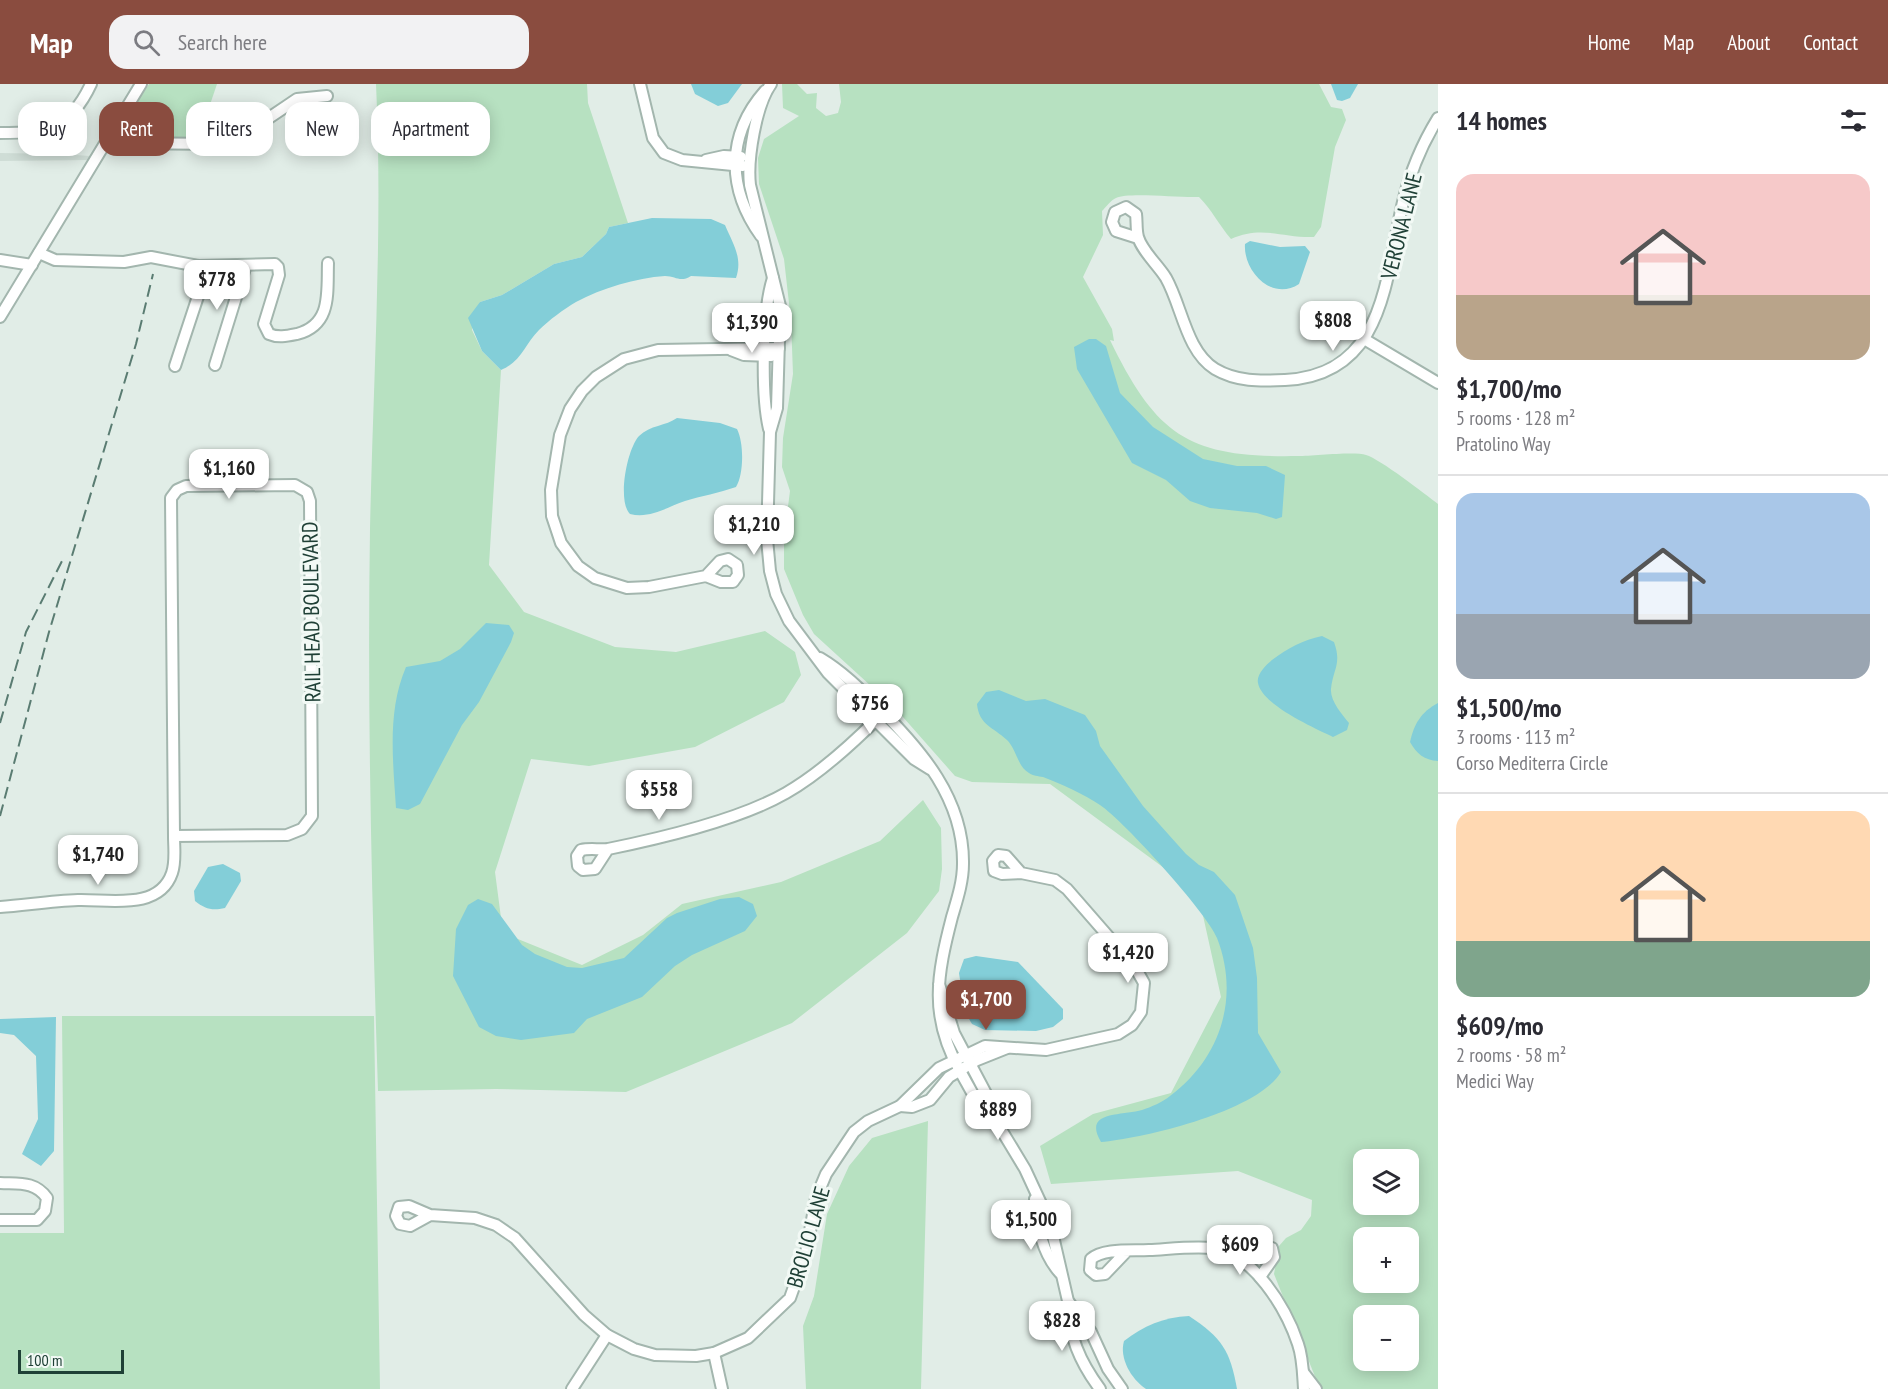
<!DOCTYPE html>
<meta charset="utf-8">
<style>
:root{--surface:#fff;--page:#f2f2f3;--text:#2b2b33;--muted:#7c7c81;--line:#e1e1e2;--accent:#8a4c3f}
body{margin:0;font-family:"PT Sans Narrow",sans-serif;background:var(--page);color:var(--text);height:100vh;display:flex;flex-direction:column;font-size:22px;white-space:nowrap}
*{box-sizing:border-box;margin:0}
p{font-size:20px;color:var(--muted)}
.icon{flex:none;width:33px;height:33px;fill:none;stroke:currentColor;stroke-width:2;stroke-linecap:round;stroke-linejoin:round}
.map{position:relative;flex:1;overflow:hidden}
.details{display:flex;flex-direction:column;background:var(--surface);width:450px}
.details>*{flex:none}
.banner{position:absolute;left:18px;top:18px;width:570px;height:54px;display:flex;gap:12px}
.buttons{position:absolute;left:1353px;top:1065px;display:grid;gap:12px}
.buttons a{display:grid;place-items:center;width:66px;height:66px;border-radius:12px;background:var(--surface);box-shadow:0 3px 15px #0003;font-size:30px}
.scale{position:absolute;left:18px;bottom:15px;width:106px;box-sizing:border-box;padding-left:6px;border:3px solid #1f4036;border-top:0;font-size:16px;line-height:21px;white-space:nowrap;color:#1f4036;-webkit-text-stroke:4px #f2f9f5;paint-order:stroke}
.price{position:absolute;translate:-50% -51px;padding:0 14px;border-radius:12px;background:#fff;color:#222;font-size:20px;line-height:39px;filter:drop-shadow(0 2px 3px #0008)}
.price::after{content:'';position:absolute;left:50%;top:36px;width:18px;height:14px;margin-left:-9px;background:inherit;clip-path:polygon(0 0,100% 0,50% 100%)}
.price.selected{background:var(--accent);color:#fff}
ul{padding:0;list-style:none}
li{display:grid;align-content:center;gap:12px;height:318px;padding:0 18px}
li+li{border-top:2px solid var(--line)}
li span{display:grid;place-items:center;height:186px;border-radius:18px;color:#555}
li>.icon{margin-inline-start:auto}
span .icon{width:108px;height:108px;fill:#fffc;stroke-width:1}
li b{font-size:26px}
h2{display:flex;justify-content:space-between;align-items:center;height:72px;padding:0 18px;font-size:26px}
.pill{padding:0 21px;border-radius:18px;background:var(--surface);box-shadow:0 3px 15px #0003;font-size:21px;line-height:54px}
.pill.selected{background:var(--accent);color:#fff}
header{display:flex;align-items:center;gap:36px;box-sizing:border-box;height:84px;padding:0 30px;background:var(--accent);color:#fff}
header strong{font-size:28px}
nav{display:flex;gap:33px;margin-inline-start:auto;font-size:21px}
.search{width:420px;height:54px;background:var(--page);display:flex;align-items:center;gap:15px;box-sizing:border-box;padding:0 21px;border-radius:18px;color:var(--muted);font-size:22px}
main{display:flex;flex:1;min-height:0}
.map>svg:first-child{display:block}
</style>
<header>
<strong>Map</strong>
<div class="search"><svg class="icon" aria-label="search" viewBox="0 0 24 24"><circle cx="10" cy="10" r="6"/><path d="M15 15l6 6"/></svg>Search here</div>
<nav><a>Home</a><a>Map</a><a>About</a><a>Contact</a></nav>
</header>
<main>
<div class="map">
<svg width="1438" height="1305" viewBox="0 0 1438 1305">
<rect width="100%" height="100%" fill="#e1ede7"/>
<!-- built -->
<polygon fill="#cfddd6" points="0,69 60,70 90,72 88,76 0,77"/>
<!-- green -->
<g fill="#b7e1c1" fill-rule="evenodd">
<polygon points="149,0 217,0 197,59 171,62 109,61"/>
<path d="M 376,0 L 587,0 L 588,19 L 628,139 L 609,143 L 606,150 L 582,173 L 554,180 L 502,211 L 480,218 L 472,246 L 482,267 L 501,286 L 489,481 L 524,528 L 615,563 L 676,568 L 765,547 L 795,568 L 801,591 L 784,618 L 695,663 L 589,682 L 531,675 L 495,788 L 503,849 L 582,881 L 643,851 L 682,820 L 781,798 L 880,757 L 923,716 L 941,744 L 942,785 L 939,807 L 907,849 L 792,939 L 626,1008 L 496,1005 L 378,1007 C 372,820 367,633 370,445 C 373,297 383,148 376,0 Z"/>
<path d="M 782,0 L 797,0 L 807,10 L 817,9 L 816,24 L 826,32 L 838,29 L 841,18 L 839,0 L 1319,0 L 1331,23 L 1342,25 L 1346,36 L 1335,63 L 1321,143 L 1314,153 C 1282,154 1262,141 1231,155 C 1219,141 1212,126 1199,113 C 1180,114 1128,108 1116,114 C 1111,116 1106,123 1102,127 L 1103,151 L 1083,193 L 1112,245 L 1114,257 L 1110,256 C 1157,353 1190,374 1298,372 C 1313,372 1355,367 1366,371 C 1380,375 1425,410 1438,420 L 1438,1305 L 1320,1305 L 1274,1190 L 1279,1162 L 1286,1154 L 1301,1146 L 1311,1132 L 1312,1116 L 1238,1087 L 1051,1100 L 1040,1062 L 1093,1030 L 1171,1009 L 1221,913 L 1198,809 L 1050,700 L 972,698 L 955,692 L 895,624 L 814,550 L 803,531 L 784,485 L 784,454 L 790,407 L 782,383 L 783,354 L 793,290 L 791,237 L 784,175 L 759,100 L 758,74 L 764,55 L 799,32 L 783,24 ZM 1364,1076 L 1408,1076 L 1408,1120 L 1364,1120 ZM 1364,1154 L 1408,1154 L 1408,1198 L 1364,1198 ZM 1364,1232 L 1408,1232 L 1408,1276 L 1364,1276 Z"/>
<polygon points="62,932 374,932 380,1305 0,1305 0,1149 64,1149"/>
<polygon points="928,1037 921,1305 806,1305 803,1242 814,1212 827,1130 849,1082 872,1054"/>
</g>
<!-- water -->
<g fill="#83ced8">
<polygon points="691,0 742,0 728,19 718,22 695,10"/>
<polygon points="1331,0 1358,0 1350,14 1342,17 1337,16"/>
<path d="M 652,134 L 711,135 L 725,141 C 733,160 743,174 736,194 L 691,192 C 680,199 676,192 665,192 C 636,194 602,204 576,218 C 564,225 549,236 539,246 C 525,260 521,278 501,286 L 482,267 L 468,234 L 480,218 L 502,211 L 554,180 L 582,173 L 606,150 L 609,143 Z"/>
<path d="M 1250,157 L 1280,163 L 1305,162 L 1310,168 L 1299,200 C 1272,218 1243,187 1245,160 Z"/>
<polygon points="1089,255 1096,255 1106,262 1120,309 1153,343 1203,375 1237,382 1266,382 1285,391 1282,433 1276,435 1257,429 1210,424 1190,417 1166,396 1132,379 1077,285 1074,263"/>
<path d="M 677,334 L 720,339 L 737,345 C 744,359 744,390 736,403 C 719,409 701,412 685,417 C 667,423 650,435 630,430 C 617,417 627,365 639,352 C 650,341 666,342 677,334 Z"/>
<path d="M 486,539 L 509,541 L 514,549 L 511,558 L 479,618 L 462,641 L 420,720 L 408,726 L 396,724 C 393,677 387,627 406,583 L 440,577 L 460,565 Z"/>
<path d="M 1322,552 L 1334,558 C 1342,580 1333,585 1331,605 C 1330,617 1342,630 1349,639 L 1347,646 L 1333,653 C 1314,644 1262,621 1258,599 C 1256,591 1266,581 1272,576 C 1288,564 1303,556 1322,552 Z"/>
<path d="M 999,606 L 1026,617 L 1045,615 L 1085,631 L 1096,647 L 1100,662 L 1143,722 L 1186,770 L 1199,781 L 1214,788 L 1235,811 L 1253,864 L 1257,894 L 1258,949 L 1281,988 C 1258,1027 1145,1054 1101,1058 C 1082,1026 1123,1032 1142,1026 C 1151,1023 1163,1018 1170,1012 C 1221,974 1240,913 1217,854 C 1207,829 1124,737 1100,721 C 1084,710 1061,700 1043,693 C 1038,692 1033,692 1029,689 C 1017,682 1017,666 1007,656 C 993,643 979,641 977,620 L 986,608 Z"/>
<path d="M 1438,619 L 1438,677 C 1424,676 1417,670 1410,658 C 1414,640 1421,628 1438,619 Z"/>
<path d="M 223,780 L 240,789 L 241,797 L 225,824 C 212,827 205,825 195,817 L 194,807 L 208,783 Z"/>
<polygon points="739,813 753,820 757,832 745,847 692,871 675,882 642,913 587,935 574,949 521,956 496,952 479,943 453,892 456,845 468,821 478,815 492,820 522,861 535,870 567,883 582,884 624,874 667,834 677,829 720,815"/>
<polygon points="976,872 1018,878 1063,925 1063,935 1053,943 1036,947 985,946 972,940 965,928 959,889 964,875"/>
<polygon points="56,933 54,1067 41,1082 22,1070 38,1035 36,972 14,951 0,949 0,935"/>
<path d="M 1189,1232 C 1222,1254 1230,1266 1237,1305 L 1146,1305 C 1131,1295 1119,1274 1124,1257 C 1143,1242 1164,1233 1189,1232 Z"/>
</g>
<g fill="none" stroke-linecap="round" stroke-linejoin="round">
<!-- minor casing -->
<g stroke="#a3b6ae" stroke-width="14">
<g id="minor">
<polyline points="640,0 653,54 664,69 682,76 743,82"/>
<path d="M 771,0 C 756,21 747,75 750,101 L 780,222 L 777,324 L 770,348 L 767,455 L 770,487 L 776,510 L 789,537 L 828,589 L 914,675 L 930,685"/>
<path d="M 0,49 C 47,49 70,45 91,0"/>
<polyline points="108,53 122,59 219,60 251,46 297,15 327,12"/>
<polyline points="706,76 724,72 741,73"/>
<path d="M 761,152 C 727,105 726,51 765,7"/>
<path d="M 1138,154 L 1116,147 L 1112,138 L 1115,128 L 1126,123 L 1136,130 C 1137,137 1136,146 1138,153 C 1142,167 1158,181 1166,194 C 1182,222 1186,267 1215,285 C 1237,298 1260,297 1285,296 C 1386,291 1385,193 1403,118 C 1410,89 1422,60 1438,34"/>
<path d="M 39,169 L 55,176 L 124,178 L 151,173 L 198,182 L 275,180 L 278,183 L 279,191 L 264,240 L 269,250 C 278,254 287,252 297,250 C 332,241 327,209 328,179"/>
<polyline points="0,176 32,181"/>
<polyline points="0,233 141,0"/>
<polyline points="1364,255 1438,299"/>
<polyline points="731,266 744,271 771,272"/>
<polyline points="215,281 246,181"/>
<polyline points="175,282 208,182"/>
<path d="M 769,345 C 761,310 762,228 773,194"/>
<polygon points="295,401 307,408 310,417 312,732 302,745 287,751 174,752 171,414 177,406 186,402"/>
<polyline points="706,492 720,477 728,475 737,481 738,491 733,498 721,498 706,492 649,503 627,504 595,494 578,482 561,459 552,432 551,406 560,351 570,325 582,307 596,293 624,275 658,266 779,264"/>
<path d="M 820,574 C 842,587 860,605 879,624 C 921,666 964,715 963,780 C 963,798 957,816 952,833 C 937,891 929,932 960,987 C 972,1008 980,1027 999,1042 L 991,1019 L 954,949 L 939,900"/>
<path d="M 608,765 L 595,785 L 583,786 L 578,782 L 577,772 L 581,766 C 590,764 599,766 608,765 C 662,754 739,736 786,709 C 819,690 852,660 878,634"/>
<path d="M 0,823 C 26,821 52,817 78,816 C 109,815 159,827 172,789 C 176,778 174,764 174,752"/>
<polyline points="900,1022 912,1023 930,1016 949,993 977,976 1007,964"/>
<polyline points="999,1042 1025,1085 1050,1139 1068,1217 1091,1248 1108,1285 1122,1305"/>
<path d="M 0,1099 C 19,1100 35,1097 47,1114 L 45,1127 L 37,1136 L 0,1136"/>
<path d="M 1035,1115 C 1037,1142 1042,1169 1060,1189"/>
<polyline points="430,1131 410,1142 400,1140 396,1132 399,1123 409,1122 430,1131 475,1134 496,1141 515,1154 584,1231 607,1251 634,1265 655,1271 696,1272 714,1269 748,1254 790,1214 806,1169 816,1114 826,1090 854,1048 868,1037 900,1022 939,984 985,962 1046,966 1118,950 1132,941 1141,928 1144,899 1135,883 1067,805 1055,796 1021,789 1006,772 998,771 993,777 994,787 1002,790 1021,789"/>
<path d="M 1126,1168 L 1105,1190 L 1096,1191 L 1090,1186 L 1091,1175 C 1103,1164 1132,1167 1149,1166 C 1169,1165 1192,1162 1213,1164 C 1253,1169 1286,1224 1298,1260 C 1303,1274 1303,1290 1304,1305"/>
<polyline points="1241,1175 1258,1161 1272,1164 1274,1173 1260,1193"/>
<path d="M 1068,1217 C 1068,1251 1080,1278 1100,1305"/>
<polyline points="714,1269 722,1305"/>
<polyline points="1303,1288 1316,1305"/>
<polyline points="572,1305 607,1251"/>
</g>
</g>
<!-- minor -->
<use href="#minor" stroke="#fff" stroke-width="10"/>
<!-- rail -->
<g stroke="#5a7c72" stroke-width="2" stroke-dasharray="12 6" stroke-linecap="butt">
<polyline points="0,639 26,548 62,477"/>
<polyline points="0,732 49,548 136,260 153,190"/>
</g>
</g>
<g text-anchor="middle" stroke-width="6" stroke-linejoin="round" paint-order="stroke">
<!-- street labels -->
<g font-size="22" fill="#1f4036" stroke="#f2f9f5">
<text transform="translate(1401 142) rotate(-76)" y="8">VERONA LANE</text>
<text transform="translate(311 528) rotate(-91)" y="8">RAIL HEAD BOULEVARD</text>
<text transform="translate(808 1153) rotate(-74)" y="8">BROLIO LANE</text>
</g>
</g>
</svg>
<div class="buttons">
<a><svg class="icon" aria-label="layers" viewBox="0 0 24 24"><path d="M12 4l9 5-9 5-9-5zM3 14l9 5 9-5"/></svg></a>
<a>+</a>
<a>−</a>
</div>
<div class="scale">100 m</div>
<b class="price" style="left:217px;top:227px">$778</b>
<b class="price" style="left:1333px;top:268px">$808</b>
<b class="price" style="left:752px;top:270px">$1,390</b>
<b class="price" style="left:229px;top:416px">$1,160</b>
<b class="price" style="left:754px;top:472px">$1,210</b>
<b class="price" style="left:870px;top:651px">$756</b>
<b class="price" style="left:659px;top:737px">$558</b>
<b class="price" style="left:98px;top:802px">$1,740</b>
<b class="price" style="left:1128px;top:900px">$1,420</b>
<b class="price selected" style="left:986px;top:947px">$1,700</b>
<b class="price" style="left:998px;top:1057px">$889</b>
<b class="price" style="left:1031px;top:1167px">$1,500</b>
<b class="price" style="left:1240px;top:1192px">$609</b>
<b class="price" style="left:1062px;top:1268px">$828</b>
<div class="banner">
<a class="pill">Buy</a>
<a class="pill selected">Rent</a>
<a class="pill">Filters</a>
<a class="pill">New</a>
<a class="pill">Apartment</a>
</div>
</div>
<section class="details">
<h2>14 homes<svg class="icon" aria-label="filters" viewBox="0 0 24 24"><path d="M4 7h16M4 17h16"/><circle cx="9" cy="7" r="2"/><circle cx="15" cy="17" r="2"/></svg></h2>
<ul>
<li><span style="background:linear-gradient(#f6c9c9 65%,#b9a48a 0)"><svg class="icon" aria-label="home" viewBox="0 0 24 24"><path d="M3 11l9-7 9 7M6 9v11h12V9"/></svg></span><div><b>$1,700/mo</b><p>5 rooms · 128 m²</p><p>Pratolino Way</p></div></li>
<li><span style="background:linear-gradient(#a9c7e8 65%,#9aa5b1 0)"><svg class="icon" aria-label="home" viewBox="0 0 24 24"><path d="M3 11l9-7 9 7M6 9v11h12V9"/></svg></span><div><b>$1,500/mo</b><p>3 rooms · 113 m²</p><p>Corso Mediterra Circle</p></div></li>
<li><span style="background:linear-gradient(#ffd9b3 70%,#7fa58c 0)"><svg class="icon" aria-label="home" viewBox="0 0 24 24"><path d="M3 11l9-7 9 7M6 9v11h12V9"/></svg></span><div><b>$609/mo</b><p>2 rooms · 58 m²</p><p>Medici Way</p></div></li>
</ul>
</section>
</main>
